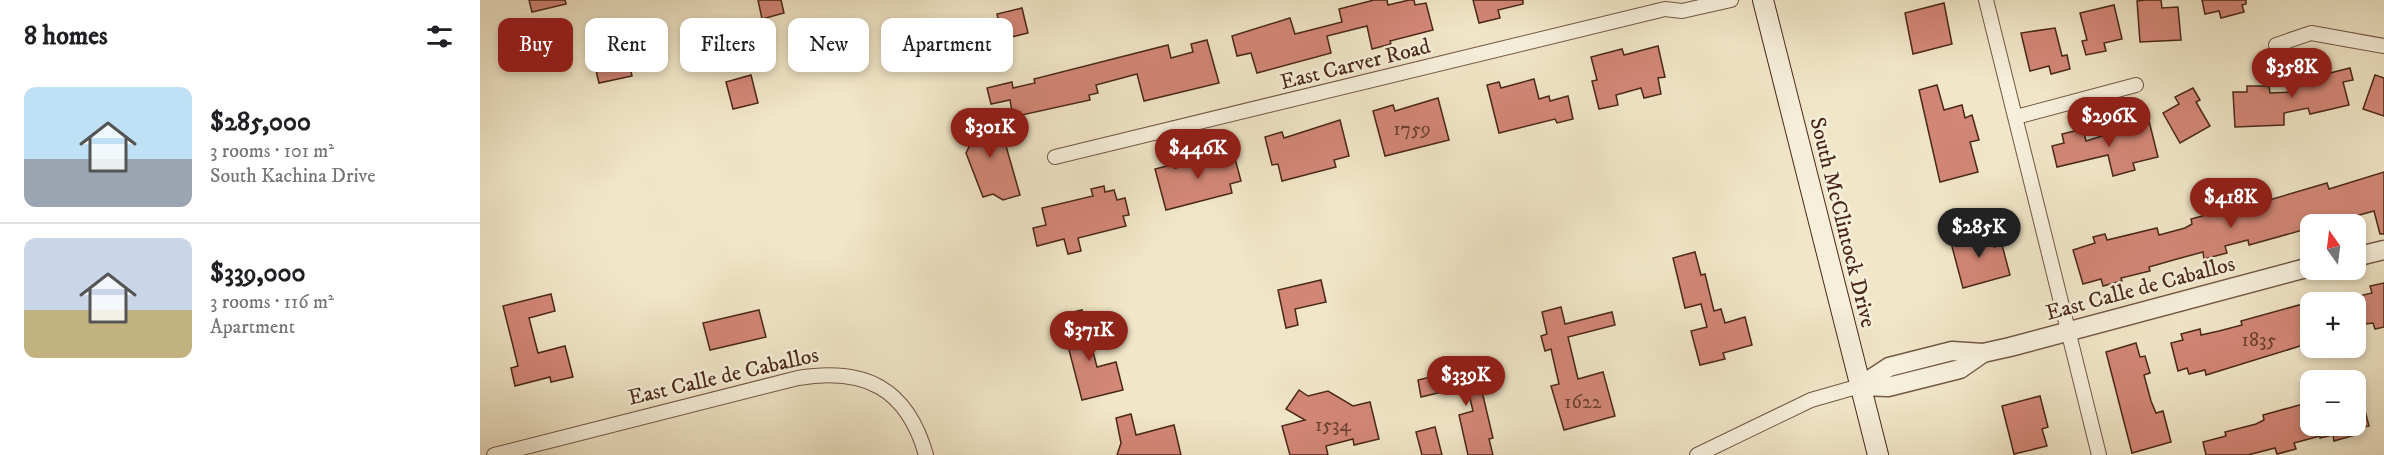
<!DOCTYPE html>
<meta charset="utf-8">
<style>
:root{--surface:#fff;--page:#f6f6f6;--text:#202124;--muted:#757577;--line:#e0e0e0;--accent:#8f2418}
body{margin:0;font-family:"IM FELL DW Pica",serif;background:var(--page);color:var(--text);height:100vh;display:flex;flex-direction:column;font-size:22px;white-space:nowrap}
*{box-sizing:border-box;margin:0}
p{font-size:20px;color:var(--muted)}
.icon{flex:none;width:33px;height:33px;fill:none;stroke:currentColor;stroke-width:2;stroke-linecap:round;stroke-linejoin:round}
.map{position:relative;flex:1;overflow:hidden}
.drawer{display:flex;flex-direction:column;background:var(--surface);width:480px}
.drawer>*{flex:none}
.hud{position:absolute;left:18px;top:18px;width:570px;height:54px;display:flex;gap:12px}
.needle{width:39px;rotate:346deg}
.controls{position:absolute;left:1820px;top:214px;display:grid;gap:12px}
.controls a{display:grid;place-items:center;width:66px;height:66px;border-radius:12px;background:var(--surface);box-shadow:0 3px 9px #0003;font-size:30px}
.price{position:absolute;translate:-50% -51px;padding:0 14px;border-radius:21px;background:var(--accent);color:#fff;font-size:20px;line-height:39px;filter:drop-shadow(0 2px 3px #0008)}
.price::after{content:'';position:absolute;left:50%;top:36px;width:18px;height:14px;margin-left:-9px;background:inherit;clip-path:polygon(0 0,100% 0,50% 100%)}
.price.current{background:#222;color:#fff}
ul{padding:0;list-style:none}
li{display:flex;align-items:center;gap:18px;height:150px;padding:0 24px}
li+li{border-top:2px solid var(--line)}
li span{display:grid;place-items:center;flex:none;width:168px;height:120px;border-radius:12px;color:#555}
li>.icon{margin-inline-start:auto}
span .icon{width:72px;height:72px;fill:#fffc;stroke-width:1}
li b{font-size:26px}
h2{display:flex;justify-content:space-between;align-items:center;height:72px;padding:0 24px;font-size:26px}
.chip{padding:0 21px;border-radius:12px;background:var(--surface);box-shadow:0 3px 9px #0003;font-size:21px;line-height:54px}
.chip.current{background:var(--accent);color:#fff}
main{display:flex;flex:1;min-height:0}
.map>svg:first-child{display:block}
</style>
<main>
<section class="drawer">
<h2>8 homes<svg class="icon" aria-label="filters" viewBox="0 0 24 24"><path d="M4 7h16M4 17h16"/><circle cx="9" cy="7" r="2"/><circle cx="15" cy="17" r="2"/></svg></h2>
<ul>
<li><span style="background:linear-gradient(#bfe0f5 60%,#9aa5b1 0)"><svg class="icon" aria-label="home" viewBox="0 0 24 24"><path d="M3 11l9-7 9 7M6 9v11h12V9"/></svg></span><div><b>$285,000</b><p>3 rooms · 101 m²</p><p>South Kachina Drive</p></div></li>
<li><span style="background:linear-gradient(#c9d6e8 60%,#c2b280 0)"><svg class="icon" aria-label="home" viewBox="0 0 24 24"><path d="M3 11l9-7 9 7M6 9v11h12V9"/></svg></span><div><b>$339,000</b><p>3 rooms · 116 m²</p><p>Apartment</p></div></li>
</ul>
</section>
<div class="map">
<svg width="1904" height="455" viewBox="0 0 1904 455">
<rect width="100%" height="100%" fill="#f1e6c8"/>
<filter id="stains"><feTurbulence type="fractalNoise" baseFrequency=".00333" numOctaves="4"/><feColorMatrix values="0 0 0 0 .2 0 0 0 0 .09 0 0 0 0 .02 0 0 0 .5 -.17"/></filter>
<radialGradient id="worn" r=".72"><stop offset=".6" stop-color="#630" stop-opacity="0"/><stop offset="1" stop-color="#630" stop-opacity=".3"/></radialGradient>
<!-- building -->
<g fill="#d38777" stroke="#4a2819" stroke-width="1.5">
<polygon points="49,0 85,0 86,4 52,12"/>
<polygon points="278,0 301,0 304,13 282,19"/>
<polygon points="894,0 907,0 908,5 929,0 934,0 935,5 946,3 953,30 910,41 911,44 892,49 887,26 847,36 851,53 777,73 771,53 757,56 752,36 810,18 815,34 862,22 859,9"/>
<polygon points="993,0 1043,0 1043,4 1018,10 1020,18 999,23"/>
<polygon points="1666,0 1681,0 1682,8 1698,7 1701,40 1660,42 1657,1"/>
<polygon points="1722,0 1766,0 1766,4 1762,5 1764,12 1741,18 1739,11 1725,14"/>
<polygon points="1464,3 1472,44 1433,54 1425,13"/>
<polygon points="1634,5 1642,39 1624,43 1626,51 1606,55 1602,41 1607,40 1600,13"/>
<polygon points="542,8 548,33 523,39 517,14"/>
<polygon points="141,26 152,76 119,83 107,33"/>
<polygon points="1575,28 1582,56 1587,55 1590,69 1571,74 1569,66 1550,71 1541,33"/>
<polygon points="727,40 739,83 664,101 657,74 616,85 618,93 609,95 610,100 533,117 530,100 511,104 507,88 532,82 533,88 555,83 554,79 688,45 691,58 713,52 711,44"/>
<polygon points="1178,46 1185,77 1178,78 1181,94 1164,98 1161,88 1136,95 1138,105 1119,109 1112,81 1117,80 1111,57 1142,49 1144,55"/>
<polygon points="1845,67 1846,74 1870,68 1873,80 1863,82 1869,105 1830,114 1828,108 1804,113 1804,125 1755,127 1753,92 1767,92 1767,86 1789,86 1790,93 1815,92 1813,82 1824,79 1823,72"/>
<polygon points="271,75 278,103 253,109 246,82"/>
<polygon points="1895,75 1904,78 1904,116 1883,109"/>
<polygon points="1054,79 1059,99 1069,96 1070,101 1088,96 1093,119 1077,123 1075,119 1019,133 1007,85 1019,82 1021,88"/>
<polygon points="1457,85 1464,110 1482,105 1485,118 1492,115 1499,140 1490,142 1498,172 1460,182 1439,90"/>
<polygon points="1713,88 1720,100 1716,102 1730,126 1700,143 1683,113 1699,104 1695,97"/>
<polygon points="958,98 969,140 905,156 893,111 913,105 915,111"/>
<polygon points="485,116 510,130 515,128 531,137 526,146 540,195 523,200 513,194 503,197 486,153 492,141 481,134 476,118"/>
<polygon points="860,120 869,156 854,160 856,167 802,181 798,164 792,165 785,137 802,132 804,138"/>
<polygon points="1669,121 1678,157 1653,163 1655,170 1633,176 1628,155 1577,167 1572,146 1584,143 1582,134 1603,129 1606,141"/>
<polygon points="731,149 734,160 754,155 761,181 750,184 752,193 686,210 675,169 695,164 695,168 721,162 719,152"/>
<polygon points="1904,172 1904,234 1900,234 1894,211 1843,225 1830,225 1830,228 1769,245 1768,240 1745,246 1747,253 1724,259 1723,252 1697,259 1669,267 1670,271 1641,278 1642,281 1623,286 1621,279 1603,284 1593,250 1615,243 1613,237 1625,234 1627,240 1677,228 1679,235 1705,228 1712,224 1711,219 1759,206 1758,202 1770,199 1772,205 1847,183 1849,189"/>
<polygon points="624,186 625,192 634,190 637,200 645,198 649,215 643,216 646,226 598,238 601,251 588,254 584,239 557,246 553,228 566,225 562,208 613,196 611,189"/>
<polygon points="1509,229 1514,247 1522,245 1530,275 1483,288 1470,239"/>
<polygon points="1215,252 1221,275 1225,274 1234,311 1241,309 1245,323 1265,317 1272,345 1243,353 1245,359 1220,365 1211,331 1227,327 1221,304 1205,308 1193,258"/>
<polygon points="841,280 846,302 815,309 818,325 806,328 798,290"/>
<polygon points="1904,283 1904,327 1895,329 1893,323 1886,324 1879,296 1892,293 1890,286"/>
<polygon points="71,294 75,311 49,318 58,353 85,346 93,377 71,382 70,377 35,386 31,368 38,366 23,306"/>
<polygon points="1830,302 1830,343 1726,375 1725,370 1709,374 1707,368 1698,371 1691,343 1703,340 1701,334 1720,329 1721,335 1739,331 1762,325 1761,321"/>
<polygon points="1081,307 1085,324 1132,312 1135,325 1088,337 1098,379 1123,372 1135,416 1084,430 1071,386 1079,384 1071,349 1065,351 1061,336 1067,334 1062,312"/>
<polygon points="279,310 286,337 230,350 223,323"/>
<polygon points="602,310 617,367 636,362 643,390 602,400 588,346 592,345 584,314"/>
<polygon points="1656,343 1660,357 1665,356 1670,373 1664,375 1671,401 1676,413 1683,411 1691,442 1652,453 1626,352"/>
<polygon points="996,366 1013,438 1009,439 1013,455 988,455 979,415 993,411 987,386 941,397 938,380"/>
<polygon points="1879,388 1889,426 1875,429 1875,389"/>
<polygon points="819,390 828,396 848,391 873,406 890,402 899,439 874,445 873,439 846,446 848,455 810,455 802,426 825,420 806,409"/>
<polygon points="1560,396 1568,427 1562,429 1567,446 1534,454 1522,406"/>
<polygon points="1823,404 1829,426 1872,426 1875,435 1854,441 1853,435 1840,438 1840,436 1814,443 1816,449 1797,454 1795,448 1768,455 1726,455 1723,442 1746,436 1745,432 1776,424 1784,420 1783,415"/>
<polygon points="651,414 656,435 694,425 701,455 637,455 641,443 636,418"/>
<polygon points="955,427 962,455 942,455 936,432"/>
</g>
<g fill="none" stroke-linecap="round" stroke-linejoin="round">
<!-- minor casing -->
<g stroke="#745845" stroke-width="16">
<g id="minor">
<polyline points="1506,0 1619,455"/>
<polyline points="1796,45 1831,33 1904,46"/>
<polyline points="1536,117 1656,85"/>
<polyline points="575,157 1185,9 1202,11 1251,0"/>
<path d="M 14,455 L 318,378 C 385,367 427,388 446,455"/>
<polyline points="1217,455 1331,400 1380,386"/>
</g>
</g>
<!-- tertiary casing -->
<g stroke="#745845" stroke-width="21">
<g id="tertiary">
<polyline points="1875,257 1904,250"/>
<polyline points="1380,386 1409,367 1472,351 1503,353 1530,347 1830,267"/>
<polyline points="1380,386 1408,387 1480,369 1503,353"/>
</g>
</g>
<!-- secondary casing -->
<g stroke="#4a2819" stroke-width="22">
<polyline id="secondary" points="1283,0 1398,455"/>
</g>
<!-- minor -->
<use href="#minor" stroke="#f6efdb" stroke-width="14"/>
<!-- tertiary -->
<use href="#tertiary" stroke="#f6efdb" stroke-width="18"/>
<!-- secondary -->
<use href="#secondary" stroke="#f6efdb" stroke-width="20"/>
</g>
<g text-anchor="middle" stroke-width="5" stroke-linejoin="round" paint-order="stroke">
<!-- number labels -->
<g font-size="20" fill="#6c4030">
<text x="932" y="135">1759</text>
<text x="1779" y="346">1835</text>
<text x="1103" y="408">1622</text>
<text x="853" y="431">1534</text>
</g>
<!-- street labels -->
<g font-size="22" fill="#4a2819" stroke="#f6efdb">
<text transform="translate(875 63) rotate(-14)" y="8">East Carver Road</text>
<text transform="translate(1364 222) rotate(76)" y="8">South McClintock Drive</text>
<text transform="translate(1660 287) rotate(-15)" y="8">East Calle de Caballos</text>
<text transform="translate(243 375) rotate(-13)" y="8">East Calle de Caballos</text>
</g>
</g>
<rect width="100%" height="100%" filter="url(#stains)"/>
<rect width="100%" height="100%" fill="url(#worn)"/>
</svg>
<div class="controls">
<a><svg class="needle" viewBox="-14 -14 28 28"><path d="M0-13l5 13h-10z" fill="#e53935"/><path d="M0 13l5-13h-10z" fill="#757577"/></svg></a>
<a>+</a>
<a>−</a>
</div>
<b class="price" style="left:1812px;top:99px">$358K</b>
<b class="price" style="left:1629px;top:148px">$296K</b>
<b class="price" style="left:510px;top:159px">$301K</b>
<b class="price" style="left:718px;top:180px">$446K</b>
<b class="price" style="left:1751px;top:229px">$418K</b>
<b class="price current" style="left:1499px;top:259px">$285K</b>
<b class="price" style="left:609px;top:362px">$371K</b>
<b class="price" style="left:986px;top:407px">$339K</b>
<div class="hud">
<a class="chip current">Buy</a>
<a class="chip">Rent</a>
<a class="chip">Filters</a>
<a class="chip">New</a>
<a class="chip">Apartment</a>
</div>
</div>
</main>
